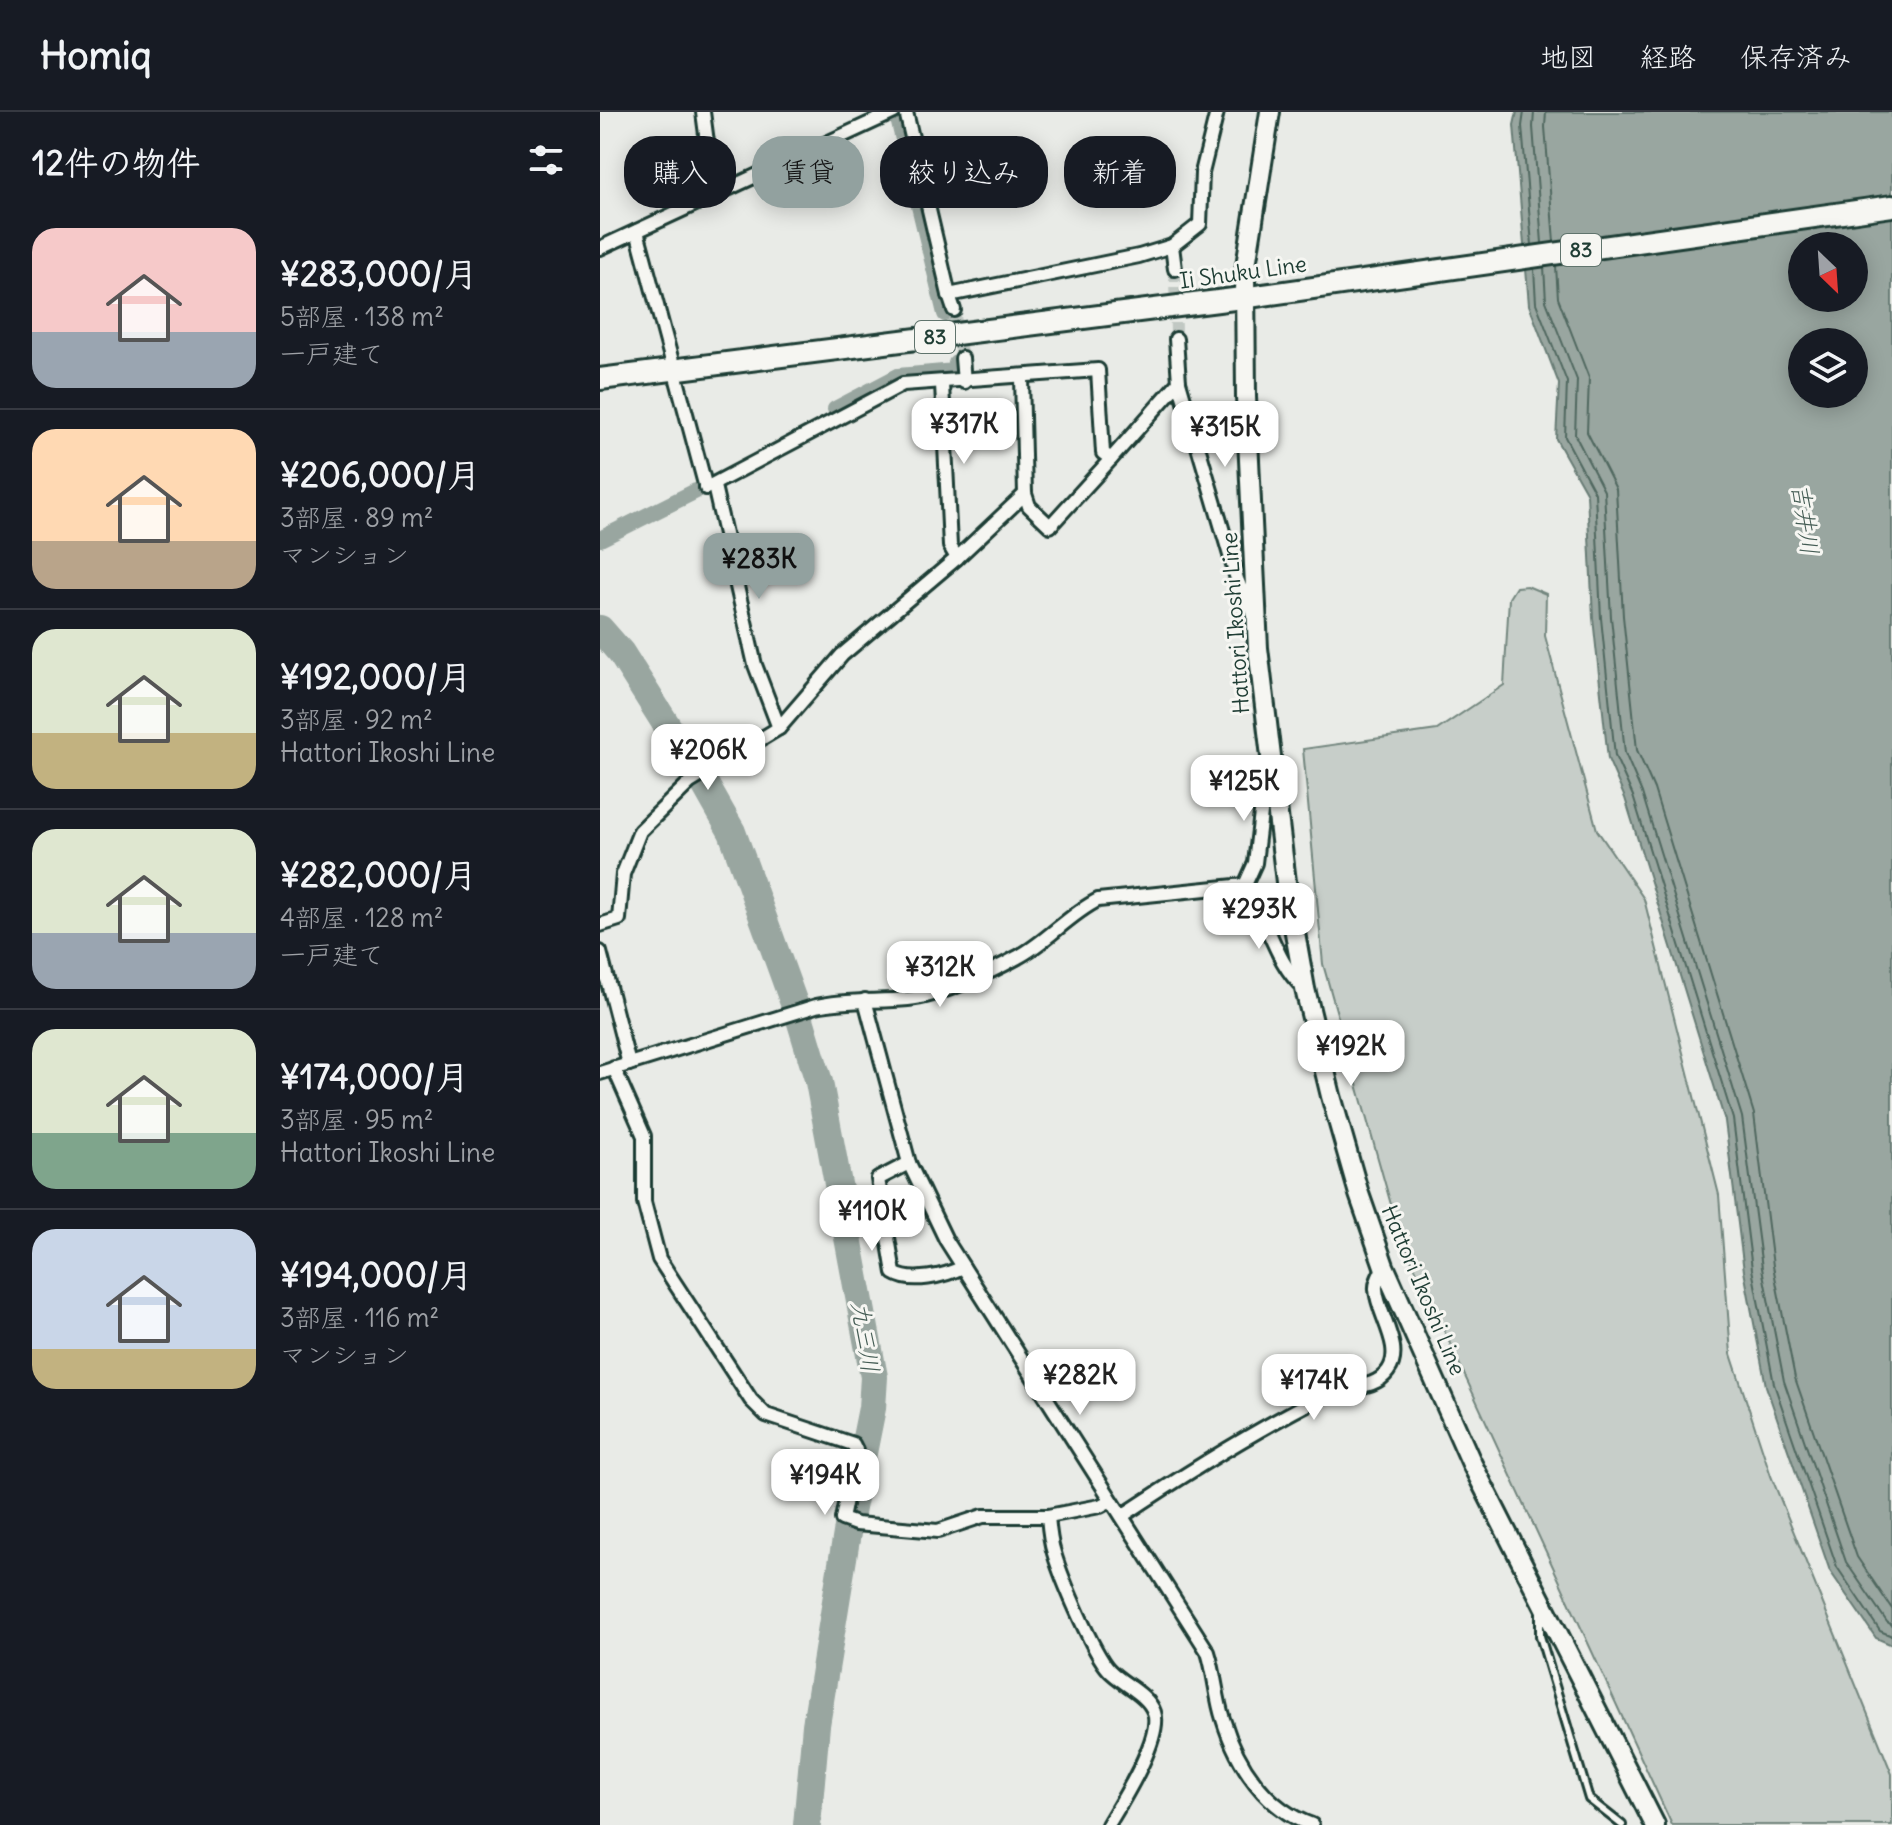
<!DOCTYPE html>
<html lang="ja">
<meta charset="utf-8">
<style>
:root{--surface:#171b24;--page:#20242c;--text:#f1f3f6;--muted:#9ea1a6;--line:#363941;--accent:#92a19f}
body{margin:0;font-family:Delius,"Klee One",sans-serif;background:var(--page);color:var(--text);height:100vh;display:flex;flex-direction:column;font-size:30px;white-space:nowrap}
*{box-sizing:border-box;margin:0}
p{font-size:26px;color:var(--muted)}
.icon{flex:none;width:44px;height:44px;fill:none;stroke:currentColor;stroke-width:2;stroke-linecap:round;stroke-linejoin:round}
.map{position:relative;flex:1;overflow:hidden}
.side{display:flex;flex-direction:column;background:var(--surface);width:600px}
.side>*{flex:none}
.top-card{position:absolute;left:24px;top:24px;width:760px;height:72px;display:flex;gap:16px}
.needle{width:52px;rotate:155deg}
.fabs{position:absolute;left:1188px;top:120px;display:grid;gap:16px}
.fabs a{display:grid;place-items:center;width:80px;height:80px;border-radius:50%;background:var(--surface);box-shadow:0 4px 20px #0003;font-size:40px}
.price{position:absolute;translate:-50% -68px;padding:0 18px;border-radius:16px;background:#fff;color:#222;font-size:26px;line-height:52px;filter:drop-shadow(0 2px 4px #0008)}
.price::after{content:'';position:absolute;left:50%;top:48px;width:24px;height:18px;margin-left:-12px;background:inherit;clip-path:polygon(0 0,100% 0,50% 100%)}
.price.active{background:var(--accent);color:#111}
ul{padding:0;list-style:none}
li{display:flex;align-items:center;gap:24px;height:200px;padding:0 32px}
li+li{border-top:2px solid var(--line)}
li span{display:grid;place-items:center;flex:none;width:224px;height:160px;border-radius:24px;color:#555}
li>.icon{margin-inline-start:auto}
span .icon{width:96px;height:96px;fill:#fffc;stroke-width:1}
li b{font-size:34px}
h2{display:flex;justify-content:space-between;align-items:center;height:96px;padding:0 32px;font-size:34px}
.pill{padding:0 28px;border-radius:32px;background:var(--surface);box-shadow:0 4px 20px #0003;font-size:28px;line-height:72px}
.pill.active{background:var(--accent);color:#111}
header{display:flex;align-items:center;gap:48px;box-sizing:border-box;height:112px;padding:0 40px;background:var(--surface);border-bottom:2px solid var(--line)}
header strong{font-size:38px}
nav{display:flex;gap:44px;margin-inline-start:auto;font-size:28px}
main{display:flex;flex:1;min-height:0}
.map>svg:first-child{display:block}
</style>
<header>
<strong>Homiq</strong>
<nav><a>地図</a><a>経路</a><a>保存済み</a></nav>
</header>
<main>
<section class="side">
<h2>12件の物件<svg class="icon" aria-label="filters" viewBox="0 0 24 24"><path d="M4 7h16M4 17h16"/><circle cx="9" cy="7" r="2"/><circle cx="15" cy="17" r="2"/></svg></h2>
<ul>
<li><span style="background:linear-gradient(#f6c9c9 65%,#9aa5b1 0)"><svg class="icon" aria-label="home" viewBox="0 0 24 24"><path d="M3 11l9-7 9 7M6 9v11h12V9"/></svg></span><div><b>¥283,000/月</b><p>5部屋 · 138 m²</p><p>一戸建て</p></div></li>
<li><span style="background:linear-gradient(#ffd9b3 70%,#b9a48a 0)"><svg class="icon" aria-label="home" viewBox="0 0 24 24"><path d="M3 11l9-7 9 7M6 9v11h12V9"/></svg></span><div><b>¥206,000/月</b><p>3部屋 · 89 m²</p><p>マンション</p></div></li>
<li><span style="background:linear-gradient(#dfe7d0 65%,#c2b280 0)"><svg class="icon" aria-label="home" viewBox="0 0 24 24"><path d="M3 11l9-7 9 7M6 9v11h12V9"/></svg></span><div><b>¥192,000/月</b><p>3部屋 · 92 m²</p><p>Hattori Ikoshi Line</p></div></li>
<li><span style="background:linear-gradient(#dfe7d0 65%,#9aa5b1 0)"><svg class="icon" aria-label="home" viewBox="0 0 24 24"><path d="M3 11l9-7 9 7M6 9v11h12V9"/></svg></span><div><b>¥282,000/月</b><p>4部屋 · 128 m²</p><p>一戸建て</p></div></li>
<li><span style="background:linear-gradient(#dfe7d0 65%,#7fa58c 0)"><svg class="icon" aria-label="home" viewBox="0 0 24 24"><path d="M3 11l9-7 9 7M6 9v11h12V9"/></svg></span><div><b>¥174,000/月</b><p>3部屋 · 95 m²</p><p>Hattori Ikoshi Line</p></div></li>
<li><span style="background:linear-gradient(#c9d6e8 75%,#c2b280 0)"><svg class="icon" aria-label="home" viewBox="0 0 24 24"><path d="M3 11l9-7 9 7M6 9v11h12V9"/></svg></span><div><b>¥194,000/月</b><p>3部屋 · 116 m²</p><p>マンション</p></div></li>
</ul>
</section>
<div class="map">
<svg width="1292" height="1713" viewBox="0 0 1292 1713">
<rect width="100%" height="100%" fill="#e9ebe7"/>
<filter id="ink" filterUnits="userSpaceOnUse"><feTurbulence type="fractalNoise" baseFrequency=".0125" numOctaves="2"/><feDisplacementMap in="SourceGraphic" scale="16" xChannelSelector="R" yChannelSelector="G"/><feConvolveMatrix kernelMatrix="1 2 1 2 8 2 1 2 1" color-interpolation-filters="sRGB"/></filter>
<g filter="url(#ink)">
<!-- green -->
<polygon fill="#c7cec9" stroke="#73867e" stroke-width="2" points="927,474 946,482 945,524 997,718 1044,787 1119,1083 1131,1242 1171,1364 1292,1662 1292,1713 1072,1713 799,1121 723,852 703,637 837,618 904,573 909,486 916,475"/>
<!-- water -->
<path fill="#99a6a0" stroke="#687c75" stroke-width="2" fill-rule="evenodd" d="M 917,0 L 1292,0 L 1292,1533 L 1276,1526 L 1230,1459 L 1166,1274 L 1144,1159 L 1125,1009 L 1025,686 L 1008,647 L 993,506 L 987,382 L 956,327 L 959,272 L 929,193 L 914,13 ZM 1202,134 L 1254,134 L 1254,186 L 1202,186 ZM 1202,230 L 1254,230 L 1254,282 L 1202,282 Z"/>
<g fill="none" stroke-linecap="round" stroke-linejoin="round">
<!-- shore -->
<g stroke="#50675f" stroke-width="2">
<polyline points="924,0 922,14 932,133"/>
<polyline points="934,0 933,15 942,131"/>
<polyline points="946,0 945,15 954,130"/>
<polyline points="956,154 958,186 989,266 987,320 1016,377 1023,504 1037,638 1054,677 1154,1002 1173,1154 1195,1266 1257,1445 1292,1497"/>
<polyline points="944,155 946,189 977,268 975,323 1004,379 1011,505 1025,641 1042,681 1142,1005 1162,1156 1184,1269 1246,1450 1287,1510 1292,1513"/>
<polyline points="934,157 936,191 967,270 965,325 995,381 1001,506 1015,644 1033,684 1133,1007 1152,1157 1174,1272 1237,1455 1280,1519 1292,1524"/>
</g>
<!-- canal -->
<g stroke="#99a6a0" stroke-width="16">
<polyline points="298,7 345,202"/>
<polyline points="235,297 298,264 355,259 356,251"/>
<polyline points="0,427 96,379"/>
</g>
<!-- river -->
<g stroke="#99a6a0" stroke-width="28">
<polyline points="0,517 21,541 95,658"/>
<polyline points="102,667 132,720 195,894"/>
<polyline points="199,904 219,970 274,1265 272,1296 250,1406"/>
<polyline points="207,1713 216,1613 248,1415"/>
</g>
<!-- minor-tunnel -->
<g stroke="#c1c8c3" stroke-width="12" stroke-dasharray="12 6" stroke-linecap="butt">
<polyline points="575,157 576,227"/>
<polyline points="354,198 362,246"/>
</g>
<!-- service casing -->
<g stroke="#1f3d34" stroke-width="12">
<polyline id="service" points="940,1498 940,1524 989,1687 1022,1713"/>
</g>
<!-- minor casing -->
<g stroke="#1f3d34" stroke-width="18">
<g id="minor">
<polyline points="103,0 114,83"/>
<polyline points="306,0 349,183 539,144 572,134 600,112 602,61 617,0"/>
<polyline points="37,119 106,376 303,272 498,258 503,341 511,347 579,270"/>
<polyline points="572,134 575,157"/>
<polyline points="0,136 294,0"/>
<polyline points="349,183 354,198"/>
<polyline points="576,227 579,270 637,467 647,492 657,499"/>
<polyline points="362,246 364,270"/>
<polyline points="422,266 425,382 429,394 450,414 511,347"/>
<polyline points="342,272 350,434 357,446"/>
<polyline points="114,374 155,553 179,616"/>
<path d="M 645,773 C 668,807 675,851 704,876"/>
<polyline points="645,773 655,751 663,684 674,674"/>
<polyline points="0,813 19,807 23,762 40,719 90,670 179,616 242,543 357,446 425,382"/>
<polyline points="0,840 29,952"/>
<path d="M 265,888 L 309,1051 L 346,1128 L 608,1540 C 615,1562 616,1586 623,1607 C 637,1653 666,1697 712,1713"/>
<path d="M 14,956 L 44,1024 L 44,1090 L 59,1147 L 151,1288 L 166,1303 L 253,1332 L 256,1338 L 242,1407 L 256,1412 L 338,1419 L 383,1404 L 448,1404 C 449,1416 450,1429 454,1441 C 461,1465 493,1541 509,1558 C 522,1572 548,1582 554,1600 C 563,1625 521,1691 508,1713"/>
<path d="M 0,961 L 216,894 C 247,887 277,890 308,887 C 340,884 389,861 418,845 C 447,830 468,803 498,788 L 645,773"/>
<path d="M 309,1051 L 278,1067 L 294,1161 C 311,1172 345,1164 363,1155"/>
<polyline points="448,1404 500,1394 511,1388"/>
<path d="M 522,1404 C 588,1360 655,1318 727,1282 C 746,1273 774,1279 788,1259 C 805,1236 777,1202 776,1177 C 775,1170 781,1161 784,1154"/>
</g>
</g>
<!-- secondary casing -->
<g stroke="#1f3d34" stroke-width="24">
<polyline id="secondary" points="670,0 645,160 646,285 658,536 686,770 705,877 731,984 759,1082 784,1154 872,1352 1055,1713"/>
</g>
<!-- primary casing -->
<g stroke="#1f3d34" stroke-width="26">
<polyline id="primary" points="0,267 642,186 1292,94"/>
</g>
<!-- service -->
<use href="#service" stroke="#f6f6f2" stroke-width="6"/>
<!-- minor -->
<use href="#minor" stroke="#f6f6f2" stroke-width="12"/>
<!-- secondary -->
<use href="#secondary" stroke="#f6f6f2" stroke-width="18"/>
<!-- primary -->
<use href="#primary" stroke="#f6f6f2" stroke-width="20"/>
</g>
</g>
<g text-anchor="middle" stroke-width="6" stroke-linejoin="round" paint-order="stroke">
<!-- shield labels -->
<g fill="#f6f6f2" stroke="#60746d" stroke-width="2">
<rect x="961" y="122" width="40" height="32" rx="6"/>
<rect x="315" y="209" width="40" height="32" rx="6"/>
</g>
<g font-size="20" font-weight="bold" fill="#1f3d34">
<text x="981" y="145">83</text>
<text x="335" y="232">83</text>
</g>
<!-- street labels -->
<g font-size="22" fill="#1f3d34" stroke="#f6f6f2">
<text transform="translate(643 160) rotate(-8)" y="8">Ii Shuku Line</text>
<text transform="translate(635 511) rotate(-94)" y="8">Hattori Ikoshi Line</text>
<text transform="translate(824 1178) rotate(67)" y="8">Hattori Ikoshi Line</text>
</g>
<!-- water labels -->
<g font-size="24" font-style="italic" fill="#445c54" stroke="#f6f6f2">
<text transform="translate(1205 407) rotate(82)" y="8">吉井川</text>
<text transform="translate(265 1225) rotate(81)" y="8">九三川</text>
</g>
</g>
</svg>
<div class="fabs">
<a><svg class="needle" viewBox="-14 -14 28 28"><path d="M0-13l5 13h-10z" fill="#e53935"/><path d="M0 13l5-13h-10z" fill="#9ea1a6"/></svg></a>
<a><svg class="icon" aria-label="layers" viewBox="0 0 24 24"><path d="M12 4l9 5-9 5-9-5zM3 14l9 5 9-5"/></svg></a>
</div>
<b class="price" style="left:364px;top:354px">¥317K</b>
<b class="price" style="left:625px;top:357px">¥315K</b>
<b class="price active" style="left:159px;top:489px">¥283K</b>
<b class="price" style="left:108px;top:680px">¥206K</b>
<b class="price" style="left:644px;top:711px">¥125K</b>
<b class="price" style="left:659px;top:839px">¥293K</b>
<b class="price" style="left:340px;top:897px">¥312K</b>
<b class="price" style="left:751px;top:976px">¥192K</b>
<b class="price" style="left:272px;top:1141px">¥110K</b>
<b class="price" style="left:480px;top:1305px">¥282K</b>
<b class="price" style="left:714px;top:1310px">¥174K</b>
<b class="price" style="left:225px;top:1405px">¥194K</b>
<div class="top-card">
<a class="pill">購入</a>
<a class="pill active">賃貸</a>
<a class="pill">絞り込み</a>
<a class="pill">新着</a>
</div>
</div>
</main>
